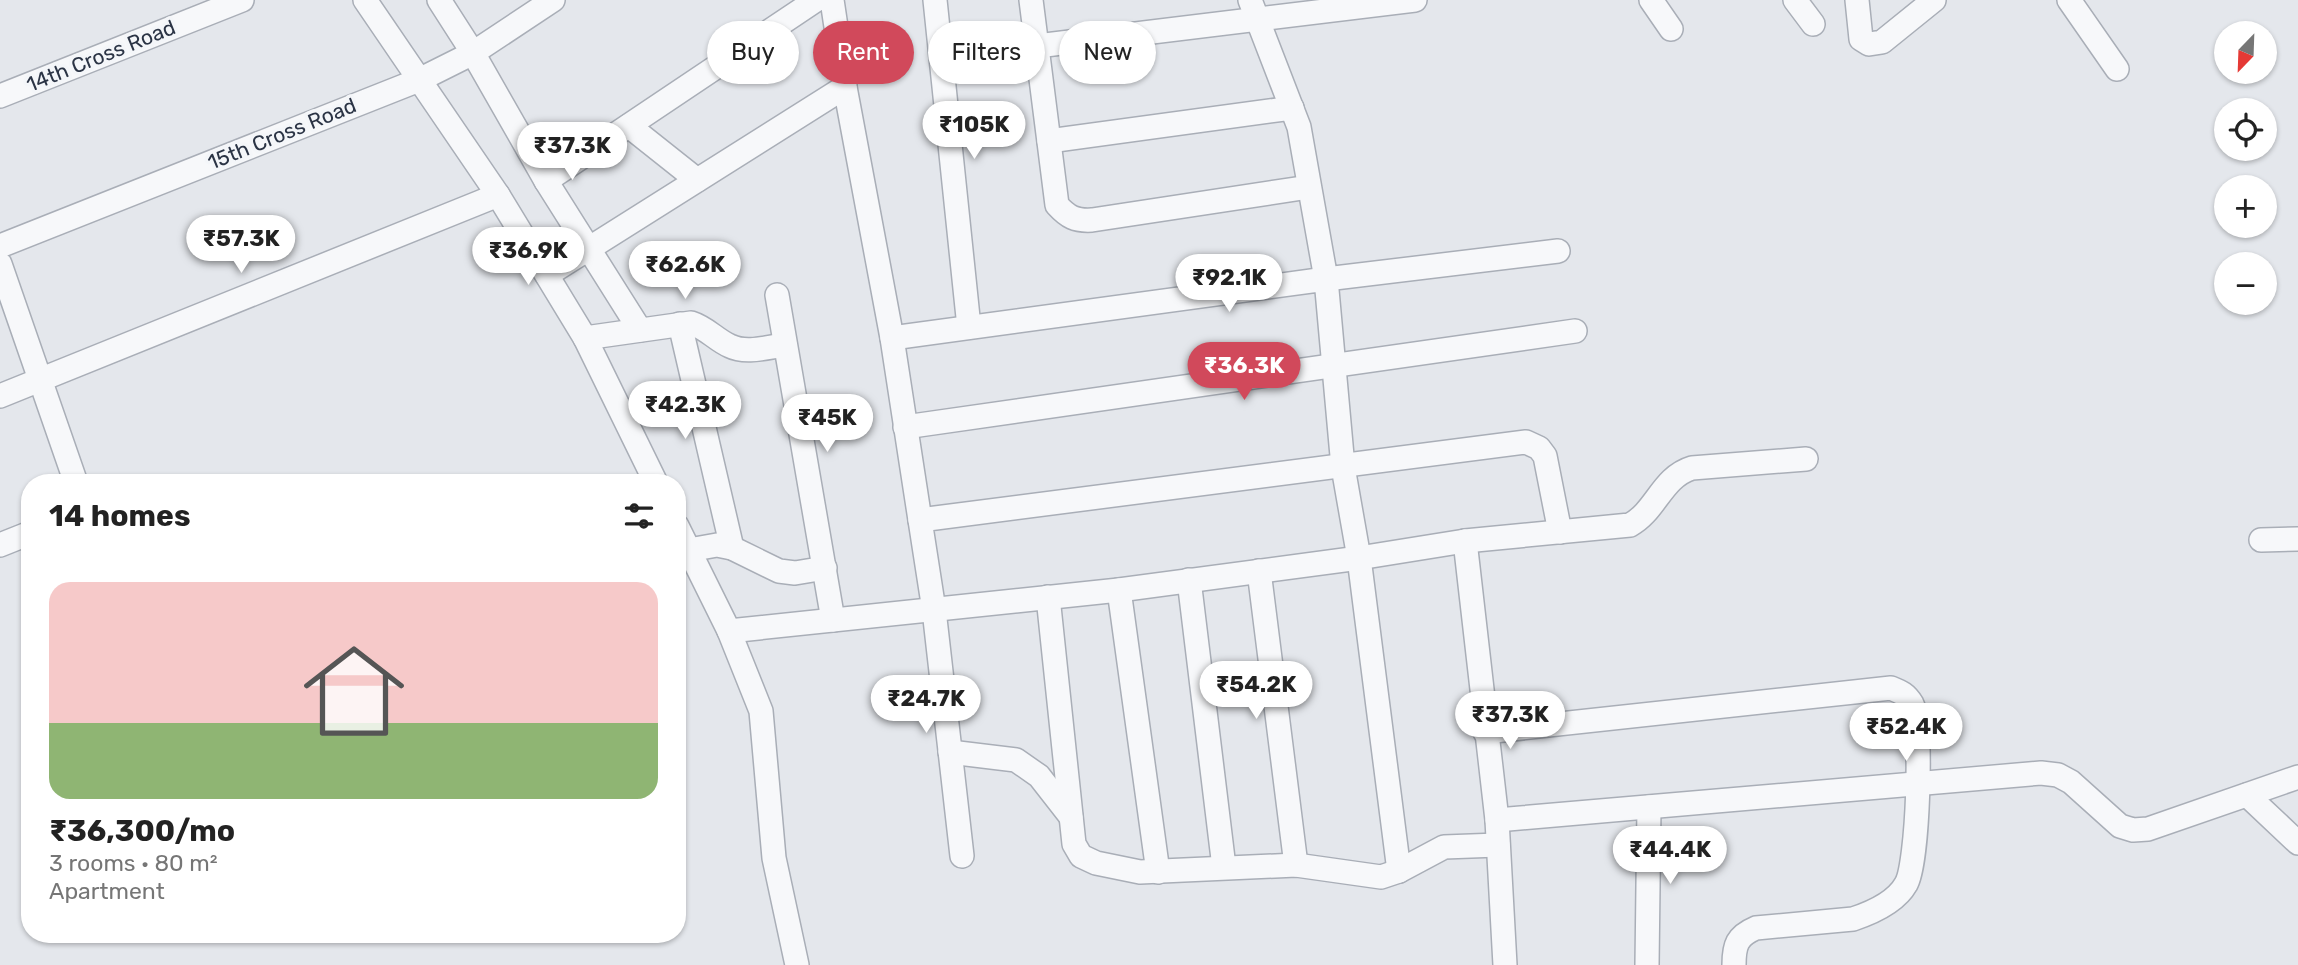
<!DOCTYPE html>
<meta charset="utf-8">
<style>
:root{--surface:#fff;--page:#f6f6f6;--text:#222;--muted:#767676;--line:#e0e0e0;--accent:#d1495b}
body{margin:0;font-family:Rubik,sans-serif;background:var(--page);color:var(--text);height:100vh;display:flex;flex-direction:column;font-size:26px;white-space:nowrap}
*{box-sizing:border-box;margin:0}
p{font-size:23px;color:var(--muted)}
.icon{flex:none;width:38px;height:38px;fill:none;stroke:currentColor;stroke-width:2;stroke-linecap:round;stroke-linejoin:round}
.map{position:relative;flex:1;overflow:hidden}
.sheet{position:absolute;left:21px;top:474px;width:665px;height:469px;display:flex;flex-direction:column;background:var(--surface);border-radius:28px;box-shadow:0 2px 5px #0004}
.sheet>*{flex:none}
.guide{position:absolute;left:707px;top:21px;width:665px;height:63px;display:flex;gap:14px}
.needle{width:46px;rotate:203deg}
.fabs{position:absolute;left:2214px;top:21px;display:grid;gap:14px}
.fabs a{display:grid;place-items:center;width:63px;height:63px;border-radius:50%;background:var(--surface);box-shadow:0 2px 5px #0004;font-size:35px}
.price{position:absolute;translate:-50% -60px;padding:0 16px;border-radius:24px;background:#fff;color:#222;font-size:23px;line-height:46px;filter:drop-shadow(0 2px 4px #0008)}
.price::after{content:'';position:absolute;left:50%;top:42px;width:21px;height:16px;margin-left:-10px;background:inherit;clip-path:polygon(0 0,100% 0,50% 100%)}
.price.current{background:var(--accent);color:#fff}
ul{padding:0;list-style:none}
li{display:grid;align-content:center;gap:14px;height:371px;padding:0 28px}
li+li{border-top:2px solid var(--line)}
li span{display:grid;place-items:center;height:217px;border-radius:21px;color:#555}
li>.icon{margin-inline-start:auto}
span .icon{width:126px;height:126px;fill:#fffc;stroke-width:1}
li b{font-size:30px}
h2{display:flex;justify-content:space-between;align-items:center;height:84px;padding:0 28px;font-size:30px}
.pill{padding:0 24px;border-radius:32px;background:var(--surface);box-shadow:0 2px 5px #0004;font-size:24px;line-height:63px}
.pill.current{background:var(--accent);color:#fff}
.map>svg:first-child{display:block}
</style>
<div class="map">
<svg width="2298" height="965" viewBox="0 0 2298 965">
<rect width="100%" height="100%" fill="#e4e7ec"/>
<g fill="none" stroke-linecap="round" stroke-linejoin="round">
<!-- street casing -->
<g stroke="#a9aeb7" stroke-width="26">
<g id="street">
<polyline points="365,0 498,195 585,338 656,483"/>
<polyline points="439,0 473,53 546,181 640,330"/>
<polyline points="832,0 845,87 892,338 920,520"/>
<polyline points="935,0 969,327"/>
<path d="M 1031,0 L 1057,205 C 1068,217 1075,221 1092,220 L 1309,187"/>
<polyline points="1250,0 1299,127 1326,279 1558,251"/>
<polyline points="1651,0 1671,29"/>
<polyline points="1795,0 1813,24"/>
<polyline points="1857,0 1861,39 1869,44 1882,42 1934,0"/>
<polyline points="2069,0 2117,69"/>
<polyline points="1037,46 1415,0"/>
<polyline points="0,96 242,0"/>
<polyline points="629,126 697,180"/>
<polyline points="1049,141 1292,108"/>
<polyline points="546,181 816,0"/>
<polyline points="0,246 419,80 473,53 553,0"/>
<polyline points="0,264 76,483"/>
<polyline points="547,275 845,87"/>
<polyline points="777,295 833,620"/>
<polyline points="680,324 732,548"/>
<path d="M 585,338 L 691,323 C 707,328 716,340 730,346 C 746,354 768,347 785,345"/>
<polyline points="892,338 1326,279 1343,467 1359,558 1399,871"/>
<polyline points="0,396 498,195"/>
<polyline points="905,427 1575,331"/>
<path d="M 677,526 L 729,631 L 1119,590 L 1359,558 L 1465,541 L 1630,525 C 1656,511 1662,477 1692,468 L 1806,459"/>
<polyline points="2261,540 2298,539"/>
<polyline points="1465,541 1497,820 1505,965"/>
<polyline points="0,545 30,533"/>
<polyline points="689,550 717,545 732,548 779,571 795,573 825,568"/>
<polyline points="1259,571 1296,865"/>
<polyline points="1189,580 1224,867"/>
<polyline points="1119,590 1158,872"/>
<polyline points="1048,597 1074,844 1081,856 1096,863 1140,872 1296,865 1381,877 1399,871 1444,847 1498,845"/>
<polyline points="729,631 761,711 774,858 797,965"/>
<path d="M 1485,732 L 1891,688 C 1901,692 1906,694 1912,704 C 1923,725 1918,864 1906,884 C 1896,902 1871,913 1853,919 L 1756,928 C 1737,936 1734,945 1734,965"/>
<polyline points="950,752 1016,760 1039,776 1071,817"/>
<polyline points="2247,795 2298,843"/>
<polyline points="1497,820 2041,773 2058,775 2071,782 2120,826 2133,830 2148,829 2298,777"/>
<polyline points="962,856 934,610 920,520 1526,442 1539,448 1545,456 1560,532"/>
<polyline points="1647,965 1649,807"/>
</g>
</g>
<!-- street -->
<use href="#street" stroke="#f7f8fa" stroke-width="23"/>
</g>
<g text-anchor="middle" stroke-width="7" stroke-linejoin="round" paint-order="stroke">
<!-- street labels -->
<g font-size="21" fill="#2b3445" stroke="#f4f6f9">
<text transform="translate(101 56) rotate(-22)" y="7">14th Cross Road</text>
<text transform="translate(282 134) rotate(-22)" y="7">15th Cross Road</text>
</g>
</g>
</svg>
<div class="fabs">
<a><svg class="needle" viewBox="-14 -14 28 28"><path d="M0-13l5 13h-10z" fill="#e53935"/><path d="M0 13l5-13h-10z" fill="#767676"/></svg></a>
<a><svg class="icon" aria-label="locate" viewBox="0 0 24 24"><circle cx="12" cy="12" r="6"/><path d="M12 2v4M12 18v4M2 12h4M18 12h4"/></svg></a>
<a>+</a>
<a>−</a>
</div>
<b class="price" style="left:974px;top:161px">₹105K</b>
<b class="price" style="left:572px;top:182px">₹37.3K</b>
<b class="price" style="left:241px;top:275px">₹57.3K</b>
<b class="price" style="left:528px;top:287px">₹36.9K</b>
<b class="price" style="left:685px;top:301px">₹62.6K</b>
<b class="price" style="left:1229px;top:314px">₹92.1K</b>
<b class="price current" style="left:1244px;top:402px">₹36.3K</b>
<b class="price" style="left:685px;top:441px">₹42.3K</b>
<b class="price" style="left:827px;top:454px">₹45K</b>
<b class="price" style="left:1256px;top:721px">₹54.2K</b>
<b class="price" style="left:926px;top:735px">₹24.7K</b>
<b class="price" style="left:1510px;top:751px">₹37.3K</b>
<b class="price" style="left:1906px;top:763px">₹52.4K</b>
<b class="price" style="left:1670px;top:886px">₹44.4K</b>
<div class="guide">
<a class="pill">Buy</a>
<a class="pill current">Rent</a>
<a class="pill">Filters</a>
<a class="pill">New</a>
</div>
<section class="sheet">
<h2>14 homes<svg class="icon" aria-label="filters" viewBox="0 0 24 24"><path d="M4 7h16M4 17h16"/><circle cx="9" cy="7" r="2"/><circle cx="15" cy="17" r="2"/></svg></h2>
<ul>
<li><span style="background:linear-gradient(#f6c9c9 65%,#8fb573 0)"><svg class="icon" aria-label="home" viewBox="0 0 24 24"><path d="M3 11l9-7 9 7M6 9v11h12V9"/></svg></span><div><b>₹36,300/mo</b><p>3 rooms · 80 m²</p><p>Apartment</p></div></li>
</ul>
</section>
</div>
